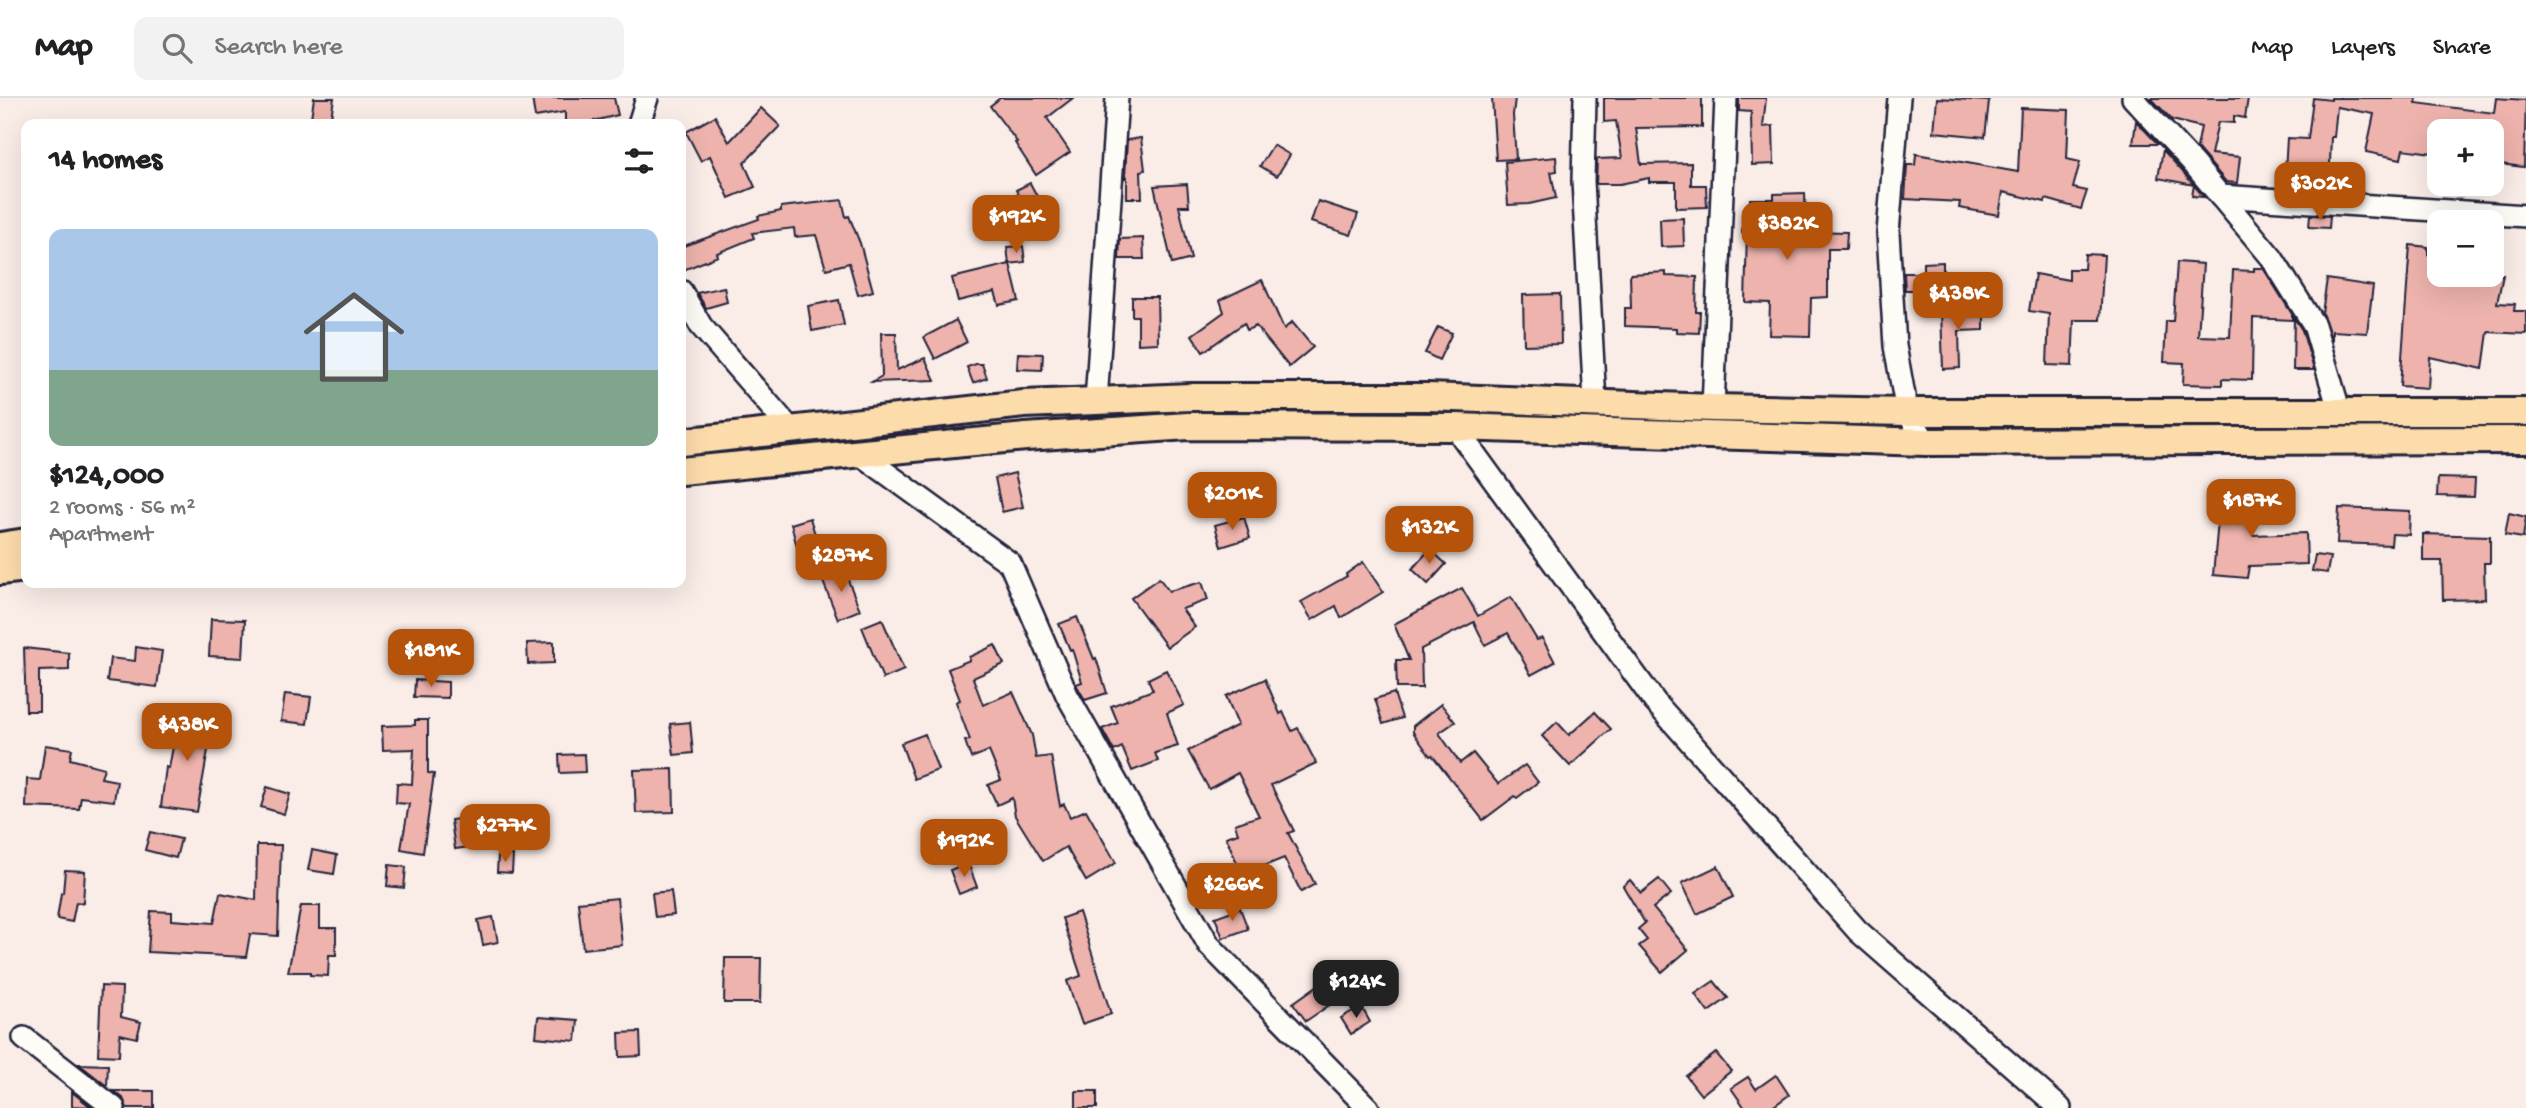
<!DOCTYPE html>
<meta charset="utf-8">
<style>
:root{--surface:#fff;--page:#f2f2f2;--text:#202124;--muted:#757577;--line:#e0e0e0;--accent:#b45309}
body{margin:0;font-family:"Gochi Hand",sans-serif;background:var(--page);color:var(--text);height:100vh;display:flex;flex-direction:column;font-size:26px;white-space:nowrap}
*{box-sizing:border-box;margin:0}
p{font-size:23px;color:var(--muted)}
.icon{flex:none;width:38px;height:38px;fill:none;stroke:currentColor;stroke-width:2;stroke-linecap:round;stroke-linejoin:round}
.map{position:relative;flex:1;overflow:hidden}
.drawer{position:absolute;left:21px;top:21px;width:665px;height:469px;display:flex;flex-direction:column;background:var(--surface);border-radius:14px;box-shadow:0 7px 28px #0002}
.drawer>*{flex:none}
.fabs{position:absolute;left:2427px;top:21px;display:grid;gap:14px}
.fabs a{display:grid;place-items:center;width:77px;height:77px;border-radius:14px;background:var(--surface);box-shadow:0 7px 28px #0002;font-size:35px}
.price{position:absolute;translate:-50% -60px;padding:0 16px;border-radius:14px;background:var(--accent);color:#fff;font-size:23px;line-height:46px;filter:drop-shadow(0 2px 4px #0008)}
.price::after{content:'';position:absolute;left:50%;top:42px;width:21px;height:16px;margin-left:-10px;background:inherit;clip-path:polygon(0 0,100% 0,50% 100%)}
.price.current{background:#222;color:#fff}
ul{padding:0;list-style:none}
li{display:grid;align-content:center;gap:14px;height:371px;padding:0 28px}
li+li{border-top:2px solid var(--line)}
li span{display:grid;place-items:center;height:217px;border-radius:14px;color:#555}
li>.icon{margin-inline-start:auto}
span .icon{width:126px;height:126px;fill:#fffc;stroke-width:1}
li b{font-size:30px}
h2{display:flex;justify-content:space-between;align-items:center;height:84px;padding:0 28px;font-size:30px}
header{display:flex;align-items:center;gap:42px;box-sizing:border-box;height:98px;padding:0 35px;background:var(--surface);border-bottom:2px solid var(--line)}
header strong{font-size:33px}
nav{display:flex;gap:38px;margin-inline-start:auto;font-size:24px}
.search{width:490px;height:63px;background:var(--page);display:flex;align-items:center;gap:18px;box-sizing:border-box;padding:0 24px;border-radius:14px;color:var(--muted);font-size:26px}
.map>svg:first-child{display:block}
</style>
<header>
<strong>Map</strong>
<div class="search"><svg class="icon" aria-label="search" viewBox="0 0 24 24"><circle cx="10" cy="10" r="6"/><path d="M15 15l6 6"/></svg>Search here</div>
<nav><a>Map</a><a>Layers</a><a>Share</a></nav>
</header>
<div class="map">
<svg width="2526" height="1010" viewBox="0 0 2526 1010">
<rect width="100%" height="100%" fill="#faede8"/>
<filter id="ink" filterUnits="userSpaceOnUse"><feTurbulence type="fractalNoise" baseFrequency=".0143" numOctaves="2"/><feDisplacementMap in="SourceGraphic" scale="14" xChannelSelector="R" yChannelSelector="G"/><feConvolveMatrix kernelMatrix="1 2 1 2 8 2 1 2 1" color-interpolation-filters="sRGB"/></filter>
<g filter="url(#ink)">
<!-- building -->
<g fill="#eeb3ad" stroke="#22223b" stroke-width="2">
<polygon points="314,0 334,0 330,26 310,26"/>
<polygon points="532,0 614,0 618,17 582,26 565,26 565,14 535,19"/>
<polygon points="1000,0 1073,0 1047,20 1070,54 1036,77 1015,45 1017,44 990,8"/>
<polygon points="1492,0 1515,0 1513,17 1516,61 1496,62"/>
<polygon points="1604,0 1702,0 1702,29 1636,30 1641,66 1691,65 1691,87 1706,87 1707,109 1676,110 1676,84 1649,84 1649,80 1620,86 1596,86 1597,61 1622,60 1616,23 1604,24"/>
<polygon points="1739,0 1766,0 1763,29 1773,28 1774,66 1752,67 1751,14 1739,13"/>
<polygon points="1937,0 1989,3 1985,39 1934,34"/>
<polygon points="2151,0 2248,0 2245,20 2234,18 2234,25 2218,24 2211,56 2240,59 2237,85 2226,84 2197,50 2201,29 2172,22"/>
<polygon points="2313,0 2331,2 2331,0 2417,0 2416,5 2494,15 2496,0 2526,2 2524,69 2492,65 2492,33 2440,33 2440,56 2403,51 2401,61 2366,54 2374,16 2337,9 2334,39 2331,39 2329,92 2313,91 2314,75 2285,74 2287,40 2308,41"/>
<polygon points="761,10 780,28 744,65 755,89 729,100 710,58 701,63 686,34 715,18 729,44"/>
<polygon points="2021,10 2069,12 2067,61 2080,64 2073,90 2087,93 2081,111 2046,101 2045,104 2003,94 1999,117 1959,110 1960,104 1905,101 1907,67 1915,67 1916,56 2018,74"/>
<polygon points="2136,23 2158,46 2133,46"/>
<polygon points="1141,40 1145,72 1141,73 1142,100 1127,100 1127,79 1125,80 1127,42"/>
<polygon points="1273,47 1290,57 1277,78 1260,68"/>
<polygon points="2163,52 2182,73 2204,99 2192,98 2194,87 2158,80"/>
<polygon points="1556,59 1557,73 1551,74 1556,100 1529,106 1508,107 1505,64"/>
<polygon points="1030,85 1040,104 1026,111 1016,92"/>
<polygon points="1187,86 1189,108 1179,108 1191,161 1172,166 1154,88"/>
<polygon points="1805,95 1806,133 1847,134 1846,151 1828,151 1828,199 1811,200 1810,238 1769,237 1770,205 1745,204 1747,135 1742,135 1743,115 1750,116 1750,101 1774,101 1774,96"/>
<polygon points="842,102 846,119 849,118 860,145 873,193 858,197 849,165 826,171 816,137 795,139 794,130 752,135 754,140 717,155 718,158 681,173 681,149 759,121 758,118 781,113 781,109"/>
<polygon points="1318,103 1358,116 1351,137 1311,124"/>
<polygon points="2310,117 2330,118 2329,130 2309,129"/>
<polygon points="1683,120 1684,148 1661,149 1660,121"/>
<polygon points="1143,140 1144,161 1119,161 1120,141"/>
<polygon points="2410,147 2428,149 2428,157 2440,157 2440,177 2503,177 2497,205 2515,206 2514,213 2526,213 2526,236 2488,234 2483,271 2430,259 2428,290 2400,288"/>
<polygon points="1023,148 1025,164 1009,166 1007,149"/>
<polygon points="2085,156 2104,157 2100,222 2074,222 2072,268 2047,267 2049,216 2029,213 2035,176 2069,182 2069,171 2084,171"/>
<polygon points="1943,164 1943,192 1905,192 1904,175 1923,175 1923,165"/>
<polygon points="2177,164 2203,166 2198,238 2230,239 2233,172 2254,173 2254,170 2263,170 2292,216 2292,222 2253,220 2252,282 2222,281 2222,287 2183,286 2184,265 2164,264 2166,223 2173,223"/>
<polygon points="1010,166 1019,203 999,207 995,194 958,203 952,180"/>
<polygon points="1666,174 1666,178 1697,179 1696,214 1700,214 1699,235 1676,234 1676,230 1625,228 1625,210 1631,210 1630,176"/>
<polygon points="2327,181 2373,188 2367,235 2332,233 2332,242 2322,215"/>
<polygon points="1262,182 1284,231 1292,224 1313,249 1289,269 1256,228 1247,232 1244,225 1203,254 1192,237 1224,214 1220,202"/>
<polygon points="724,189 727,204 706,210 697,195"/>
<polygon points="1560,196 1561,246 1524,247 1523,197"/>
<polygon points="1132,199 1157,199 1158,245 1138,246 1138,218 1132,218"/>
<polygon points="839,202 844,227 812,233 808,208"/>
<polygon points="1984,210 1984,232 1959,233 1960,270 1943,271 1941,212"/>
<polygon points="2294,220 2302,232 2314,272 2293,272"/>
<polygon points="956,222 967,244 935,261 924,239"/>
<polygon points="1438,229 1452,235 1439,262 1425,255"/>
<polygon points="881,235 896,235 897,272 925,260 935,282 872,284 882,278"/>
<polygon points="1018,255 1043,256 1042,272 1017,271"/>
<polygon points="976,266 982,266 987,280 973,285 967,269"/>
<polygon points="1015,375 1023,409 1002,414 995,380"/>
<polygon points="2438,380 2475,381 2474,399 2437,398"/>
<polygon points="2221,391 2256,394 2253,437 2306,435 2307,466 2249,468 2247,480 2213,477"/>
<polygon points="2339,410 2410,413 2409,437 2392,436 2391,447 2337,445"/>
<polygon points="2509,415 2526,419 2523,440 2505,437"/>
<polygon points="1244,419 1250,440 1221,449 1215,427"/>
<polygon points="810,420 817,443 797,449 791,426"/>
<polygon points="2423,436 2490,438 2490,465 2484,465 2485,501 2443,502 2442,463 2423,463"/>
<polygon points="1430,451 1446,466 1428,486 1412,471"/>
<polygon points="2315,457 2330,459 2327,475 2312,473"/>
<polygon points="1363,464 1383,494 1341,520 1336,508 1312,522 1301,504 1347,478 1346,476"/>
<polygon points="844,472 860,512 838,521 822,481"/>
<polygon points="1159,480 1169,493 1202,484 1208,502 1182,511 1195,529 1167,549 1131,500"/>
<polygon points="1462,490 1478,518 1511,499 1537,542 1542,540 1555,564 1531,577 1508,535 1485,547 1474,524 1421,551 1422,590 1397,590 1396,562 1409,562 1394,526"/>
<polygon points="1077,519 1094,561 1096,560 1107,595 1085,602 1076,586 1082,584 1072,551 1070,552 1059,526"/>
<polygon points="211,521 245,522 243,560 209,558"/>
<polygon points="882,521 904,572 883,581 862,529"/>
<polygon points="554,544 554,565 528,566 527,545"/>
<polygon points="995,547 1004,566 973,580 983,607 1013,594 1032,637 1036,660 1051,658 1060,708 1064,706 1070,719 1086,712 1116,765 1086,783 1066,749 1043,763 1015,718 1012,700 997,707 988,687 1001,682 989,653 971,660 965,643 970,642 956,604 960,602 948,571 970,562 969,559"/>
<polygon points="136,549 162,553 157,589 107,583 110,560 135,563"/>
<polygon points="24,550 69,555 69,572 39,573 39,613 26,613"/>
<polygon points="1166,572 1184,607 1167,615 1178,648 1155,655 1158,663 1132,673 1122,649 1114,653 1102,631 1118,625 1111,608 1153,592 1148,581"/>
<polygon points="1265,581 1280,616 1283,614 1292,633 1298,630 1316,665 1271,687 1294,733 1288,735 1315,786 1301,794 1284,760 1242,777 1226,739 1238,735 1235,726 1259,718 1238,675 1209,691 1188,653 1238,627 1226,598"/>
<polygon points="415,582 448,584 448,600 414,599"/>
<polygon points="1394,595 1402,620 1383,626 1375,601"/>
<polygon points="285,596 311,599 307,626 281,623"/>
<polygon points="1441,606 1455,624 1439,635 1460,665 1473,655 1498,686 1525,667 1538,684 1517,700 1515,698 1483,722 1432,657 1430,658 1413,634 1413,628"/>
<polygon points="203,611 204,640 210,641 197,714 161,709 166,669 169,670 180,612"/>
<polygon points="1595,614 1611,631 1570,668 1542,638 1557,624 1569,637"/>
<polygon points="415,622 428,622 428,675 434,676 423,755 401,751 409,706 396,705 397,685 412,686 414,651 383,652 382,628 415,627"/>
<polygon points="690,624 693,655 674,657 670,626"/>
<polygon points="925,636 938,672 914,681 901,645"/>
<polygon points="45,647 72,651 70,661 104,670 101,680 117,683 114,703 81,699 79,711 26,709 27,681 40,682"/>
<polygon points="584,656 585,674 560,675 559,657"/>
<polygon points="673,671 674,714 636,715 634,672"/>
<polygon points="267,689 290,696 284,716 261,709"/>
<polygon points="473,719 477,748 455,751 451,722"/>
<polygon points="150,734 181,741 176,760 145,752"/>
<polygon points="257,747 281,747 278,838 250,836 246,859 148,854 151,813 172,814 172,822 214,825 220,795 256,802"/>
<polygon points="312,752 337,757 334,776 308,772"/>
<polygon points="498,757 513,757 512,775 497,774"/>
<polygon points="968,765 977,789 959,796 950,772"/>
<polygon points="389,767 406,769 404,790 387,788"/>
<polygon points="1718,768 1733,799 1697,816 1682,785"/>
<polygon points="65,772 85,773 83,805 76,804 72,824 57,821 61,795 63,795"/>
<polygon points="1250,775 1260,794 1244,802 1234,783"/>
<polygon points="1659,781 1671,796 1653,810 1688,852 1662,874 1639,848 1647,842 1638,831 1645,825 1623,788 1630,782 1641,795"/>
<polygon points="671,793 674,817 655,819 652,795"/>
<polygon points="617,800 622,847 583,851 578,804"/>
<polygon points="301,808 320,808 320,830 336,830 336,857 329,857 328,878 310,877 310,874 288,874"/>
<polygon points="1240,810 1248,831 1223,840 1215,819"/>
<polygon points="1079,814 1111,916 1082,926 1067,883 1081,878 1062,820"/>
<polygon points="493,819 498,844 483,847 478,822"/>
<polygon points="725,860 761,860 760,905 724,905"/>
<polygon points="1324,883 1337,902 1306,923 1293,905"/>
<polygon points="1714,883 1728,900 1708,914 1695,896"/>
<polygon points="101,888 122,889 121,919 141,924 137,940 120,936 119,958 98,957"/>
<polygon points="1361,908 1370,924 1351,936 1341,920"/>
<polygon points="538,919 578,922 576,943 536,939"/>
<polygon points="640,934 641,958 620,959 619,935"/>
<polygon points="1716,955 1731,973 1701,997 1686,978"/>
<polygon points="79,966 108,967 107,988"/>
<polygon points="1776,977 1789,997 1771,1010 1745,1010 1731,990 1748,979 1756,991"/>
<polygon points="114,993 154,993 154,1010 127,1010 123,1000"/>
<rect x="1076" y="993" width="21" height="17"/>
<polygon points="72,994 91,1009 72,1008"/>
</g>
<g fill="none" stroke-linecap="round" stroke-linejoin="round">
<!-- minor casing -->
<g stroke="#22223b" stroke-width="26">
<g id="minor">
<polyline points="1585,0 1583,83 1595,305"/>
<polyline points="1899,0 1888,135 1895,248 1907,314 1926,344"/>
<polyline points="2133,0 2192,64 2272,160 2314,227 2340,315"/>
<polyline points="639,26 647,0"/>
<polyline points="2220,98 2526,118"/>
<polyline points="681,193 701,228 792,333"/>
<polyline points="1096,303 1117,0"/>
<polyline points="1713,310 1726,0"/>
<polyline points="1455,329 1655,604 1858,833 2060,1010"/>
<polyline points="860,356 1010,465 1067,597 1209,847 1368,1010"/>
<polyline points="24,940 114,1010"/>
</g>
</g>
<!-- major casing -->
<g stroke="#22223b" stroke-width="32">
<g id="major">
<polyline points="681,344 1024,306 1191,299 1428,299 1713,310 1907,314 2526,314"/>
<polyline points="681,373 1026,339 1188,328 1455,329 1926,344 2526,342"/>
<polyline points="0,448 26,444"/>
<polyline points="0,473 26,470"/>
</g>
</g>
<!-- minor -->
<use href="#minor" stroke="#fdfcf7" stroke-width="21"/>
<!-- major -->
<use href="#major" stroke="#fddcac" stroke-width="26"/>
</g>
</g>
</svg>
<div class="fabs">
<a>+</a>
<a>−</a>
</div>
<b class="price" style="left:2320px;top:124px">$302K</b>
<b class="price" style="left:1016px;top:157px">$192K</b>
<b class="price" style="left:1787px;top:164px">$382K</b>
<b class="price" style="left:1958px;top:234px">$438K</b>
<b class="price" style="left:1232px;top:434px">$201K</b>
<b class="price" style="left:2251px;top:441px">$187K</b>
<b class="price" style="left:1429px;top:468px">$132K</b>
<b class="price" style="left:841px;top:496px">$287K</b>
<b class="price" style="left:431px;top:591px">$181K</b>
<b class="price" style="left:187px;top:665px">$438K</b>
<b class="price" style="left:505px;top:766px">$277K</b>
<b class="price" style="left:964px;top:781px">$192K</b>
<b class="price" style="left:1232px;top:825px">$266K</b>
<b class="price current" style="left:1356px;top:922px">$124K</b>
<section class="drawer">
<h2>14 homes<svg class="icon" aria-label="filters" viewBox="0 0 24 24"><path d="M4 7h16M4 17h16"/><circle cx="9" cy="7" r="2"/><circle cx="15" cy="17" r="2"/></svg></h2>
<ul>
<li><span style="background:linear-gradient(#a9c7e8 65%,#7fa58c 0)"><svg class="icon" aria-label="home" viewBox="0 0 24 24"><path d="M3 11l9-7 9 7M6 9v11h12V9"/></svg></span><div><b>$124,000</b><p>2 rooms · 56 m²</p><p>Apartment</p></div></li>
</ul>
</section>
</div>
